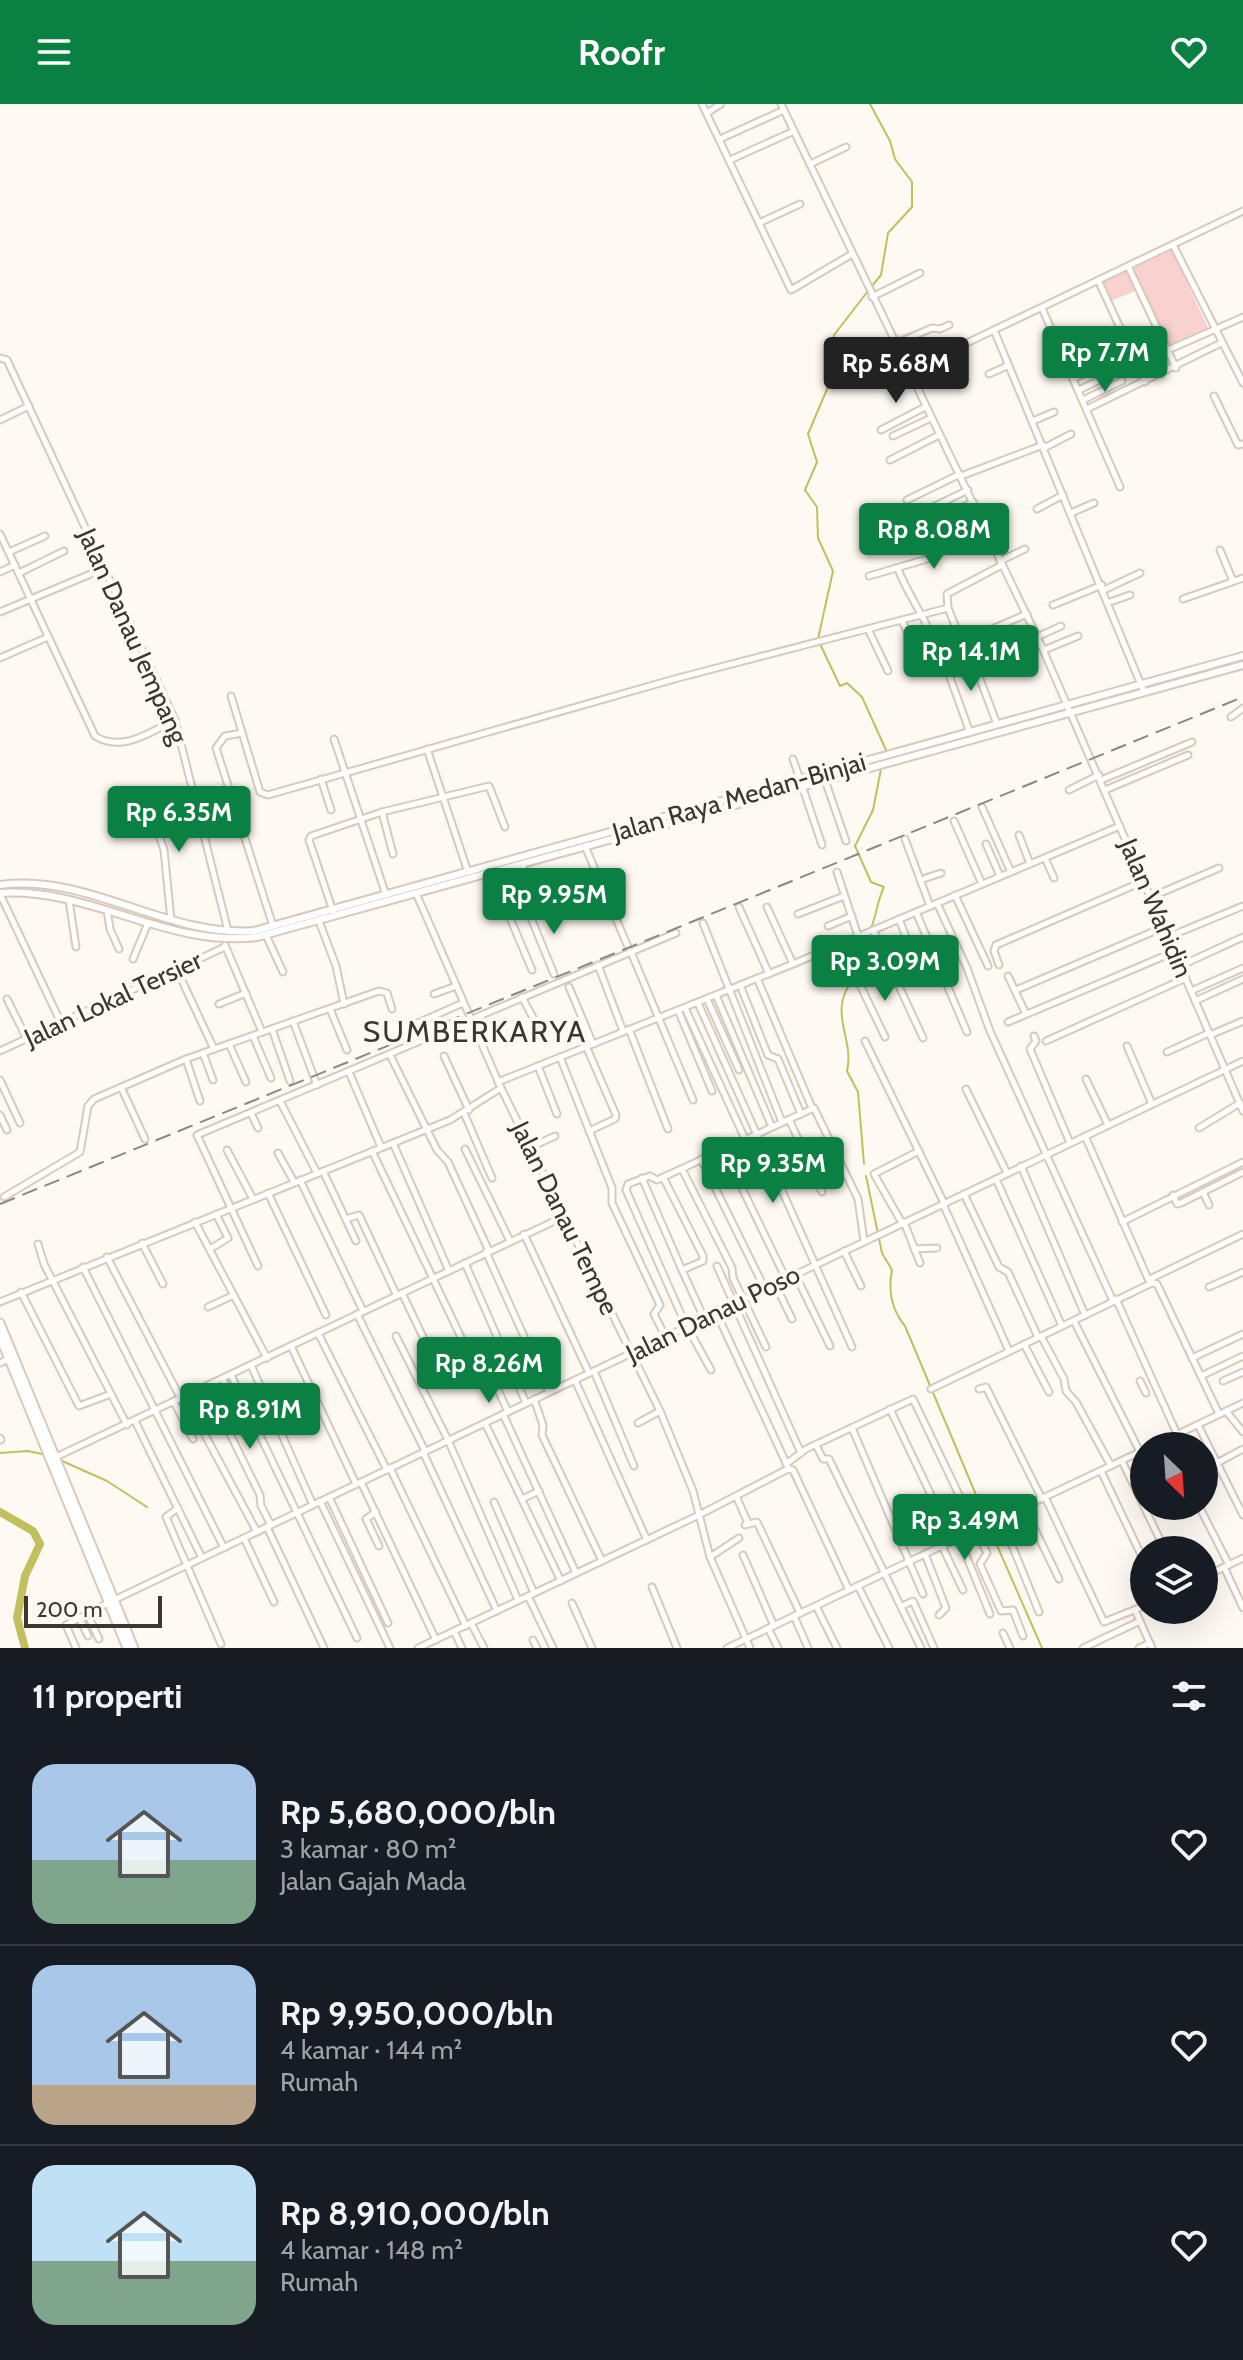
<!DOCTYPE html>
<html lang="id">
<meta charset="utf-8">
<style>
:root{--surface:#171b24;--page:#242831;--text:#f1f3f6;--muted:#9ea1a6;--line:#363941;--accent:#0b8043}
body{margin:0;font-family:Cabin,sans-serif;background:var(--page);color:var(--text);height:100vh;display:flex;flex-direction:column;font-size:30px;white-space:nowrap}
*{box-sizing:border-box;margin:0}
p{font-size:26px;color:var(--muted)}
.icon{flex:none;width:44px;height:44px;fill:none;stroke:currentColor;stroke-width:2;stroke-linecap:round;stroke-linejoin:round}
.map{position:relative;height:1544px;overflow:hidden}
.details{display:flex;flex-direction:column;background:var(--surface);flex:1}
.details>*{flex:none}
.needle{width:52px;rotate:155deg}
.tools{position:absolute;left:1130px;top:1328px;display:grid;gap:16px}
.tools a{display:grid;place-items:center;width:88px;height:88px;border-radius:50%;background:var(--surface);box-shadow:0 8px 32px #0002;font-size:40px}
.scale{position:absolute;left:24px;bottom:20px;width:138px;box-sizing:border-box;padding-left:8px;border:4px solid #3b3630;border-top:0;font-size:22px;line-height:28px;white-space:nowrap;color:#3b3630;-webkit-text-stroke:6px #fff9f3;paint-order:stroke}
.price{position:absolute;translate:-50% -68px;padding:0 18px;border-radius:8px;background:var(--accent);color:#fff;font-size:26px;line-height:52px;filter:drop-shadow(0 2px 4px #0008)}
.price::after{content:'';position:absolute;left:50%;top:48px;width:24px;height:18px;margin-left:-12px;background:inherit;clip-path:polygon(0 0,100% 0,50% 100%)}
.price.selected{background:#222;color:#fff}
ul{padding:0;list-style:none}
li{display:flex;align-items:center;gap:24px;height:200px;padding:0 32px}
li+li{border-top:2px solid var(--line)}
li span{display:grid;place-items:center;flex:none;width:224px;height:160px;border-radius:24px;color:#555}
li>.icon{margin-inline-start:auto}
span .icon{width:96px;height:96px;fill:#fffc;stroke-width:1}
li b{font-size:34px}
h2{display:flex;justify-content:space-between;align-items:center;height:96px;padding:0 32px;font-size:34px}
header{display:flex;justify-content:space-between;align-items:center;height:104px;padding:0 32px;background:var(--accent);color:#fff;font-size:36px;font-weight:800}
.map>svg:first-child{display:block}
</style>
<header><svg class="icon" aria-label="menu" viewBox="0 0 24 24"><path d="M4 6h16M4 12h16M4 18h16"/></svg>Roofr<svg class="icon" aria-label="heart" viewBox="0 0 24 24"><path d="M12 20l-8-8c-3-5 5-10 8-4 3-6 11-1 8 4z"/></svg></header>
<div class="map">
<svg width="1243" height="1544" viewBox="0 0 1243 1544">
<rect width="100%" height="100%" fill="#fff9f3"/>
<!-- green -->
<polygon fill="#f9d2cf" points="1172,146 1208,224 1169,243 1142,184 1109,198 1100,179"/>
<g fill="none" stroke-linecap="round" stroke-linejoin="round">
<!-- stream -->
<g stroke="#c0c05e" stroke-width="2">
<polyline points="870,0 890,37 895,55 912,78 912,103 888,129 881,171 872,182"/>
<polyline points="818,535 833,467 818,434 817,403 805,386 817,358 808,330 833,271 834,231 868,187"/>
<polyline points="821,542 840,582 847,579 862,593 886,646"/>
<path d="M 871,824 C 877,810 877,797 884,783 L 871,778 L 855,742 L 873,706 L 881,665"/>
<polyline points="858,869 865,860 870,830"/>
<path d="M 854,874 C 826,909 855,933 847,967 L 858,988 L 864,1060"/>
<path d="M 866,1072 L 882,1149 L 892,1166 C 888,1186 892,1206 905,1222 L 987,1417"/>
<polyline points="0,1349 28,1347 47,1351"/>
<polyline points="60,1356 107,1377 147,1403"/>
<polyline points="989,1423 1042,1544"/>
</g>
<!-- river -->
<polyline stroke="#c0c05e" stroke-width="8" points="0,1408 33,1427 40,1440 25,1472 17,1514 25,1544"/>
<!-- minor casing -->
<g stroke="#d8c9bb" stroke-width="9">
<g id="minor">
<polyline points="702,0 791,186 852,150"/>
<polyline points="781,0 1041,541 1243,1007"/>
<polyline points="707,9 721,0"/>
<polyline points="720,35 784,6"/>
<polyline points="730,56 794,27"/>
<polyline points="810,60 846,43"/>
<polyline points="759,119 800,100"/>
<polyline points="1173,141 1243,279"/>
<polyline points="1128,162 1176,264"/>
<polyline points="1098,176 1145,278"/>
<polyline points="872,193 920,169"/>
<polyline points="1042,204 1120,383"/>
<polyline points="994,226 1144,588"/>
<polyline points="950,246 960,268"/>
<polyline points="1168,246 1243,213"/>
<polyline points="1063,252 1106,231"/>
<polyline points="0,254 7,256 175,616 228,827"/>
<polyline points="848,260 932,224 940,225 949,221"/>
<polyline points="908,267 1243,107"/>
<polyline points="989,270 1007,262"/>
<polyline points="1073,275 1112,256"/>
<polyline points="1079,286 1118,267"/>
<polyline points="1214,292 1238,341 1243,340"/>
<polyline points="1083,296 1122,277"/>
<polyline points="1087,305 1221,239"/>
<polyline points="0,316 29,302"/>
<polyline points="1033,317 1054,308"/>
<polyline points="881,326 925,303"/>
<polyline points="893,332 931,314"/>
<polyline points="1044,344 1071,330"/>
<polyline points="890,356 939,331"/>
<polyline points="961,372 1043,341"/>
<polyline points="907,396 960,370"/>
<polyline points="1037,405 1063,391"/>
<polyline points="1071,409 1094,399"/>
<polyline points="904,417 968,386"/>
<polyline points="915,427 973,398"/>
<path d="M 0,430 L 95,632 C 122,649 150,628 175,616"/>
<polyline points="932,437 980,412"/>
<polyline points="1220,446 1233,477"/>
<polyline points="9,448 45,432"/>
<polyline points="1000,457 1025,445"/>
<path d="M 898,465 C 905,483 914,497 923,514 C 943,550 956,590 970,629"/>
<polyline points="0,468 15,461"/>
<polyline points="19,469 64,447"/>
<polyline points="869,472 927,455 986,425"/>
<polyline points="1104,486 1140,469"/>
<polyline points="1183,495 1243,474"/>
<polyline points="1110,498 1130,491"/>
<polyline points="1053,501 1102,481"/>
<polyline points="0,508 105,464"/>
<polyline points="902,517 917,548"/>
<polyline points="868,525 888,567"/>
<polyline points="958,529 948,504 947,490 1002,461"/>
<polyline points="1037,533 1061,522"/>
<polyline points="971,534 1027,510"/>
<polyline points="1044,546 1078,532"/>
<polyline points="0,554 48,533"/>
<polyline points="975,562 997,620"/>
<polyline points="231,592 260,688 268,691 678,574 948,504"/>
<polyline points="1231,613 1243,604"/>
<polyline points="242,629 225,632 216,644 273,822"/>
<polyline points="334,635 386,791"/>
<polyline points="427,645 468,768"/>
<polyline points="793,655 822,741"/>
<polyline points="321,675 331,706"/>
<polyline points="825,676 846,737"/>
<polyline points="1101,676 1192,638"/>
<polyline points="1069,686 1099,671"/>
<polyline points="1105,686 1188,651"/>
<polyline points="146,693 164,746 171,816"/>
<polyline points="982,703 1011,768"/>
<polyline points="382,708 393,750"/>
<polyline points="954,717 982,780"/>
<polyline points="1019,731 1030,760"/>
<polyline points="905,735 930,802"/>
<polyline points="986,740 1000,772"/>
<polyline points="585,742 628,843"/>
<polyline points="1045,754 1054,774"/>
<polyline points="522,760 535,794 526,802 554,870"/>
<polyline points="512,763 517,787 526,802"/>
<polyline points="837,768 858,832"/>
<polyline points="491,769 532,866"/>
<polyline points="920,776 941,769"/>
<polyline points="416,789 501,984 660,1307 693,1387 710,1453 750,1544"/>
<polyline points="0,790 61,919"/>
<polyline points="955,791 988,862"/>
<polyline points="1151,793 1219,764"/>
<polyline points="69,796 76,843"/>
<polyline points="937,799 967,864 990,927 1113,1197"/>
<polyline points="739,803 769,870"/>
<polyline points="767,803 793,860"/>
<polyline points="107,806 110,825 119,845"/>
<polyline points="333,807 309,736 311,732 382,708 489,682 505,723"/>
<polyline points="916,808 967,928"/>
<polyline points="798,810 844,792"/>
<polyline points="899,815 921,872"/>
<polyline points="319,817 336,862 344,900"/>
<polyline points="703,819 782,1018"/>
<polyline points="828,822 852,812"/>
<polyline points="873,826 923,934"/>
<polyline points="266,831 283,868"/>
<polyline points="1168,833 1243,802"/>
<polyline points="840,839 885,933"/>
<polyline points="225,841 262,928"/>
<polyline points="631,848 693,996"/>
<polyline points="133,855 148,819"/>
<polyline points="598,861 623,927"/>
<polyline points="999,861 994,847 996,841 1144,777"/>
<polyline points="1180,862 1243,833"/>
<polyline points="176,864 214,945"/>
<polyline points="1008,872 1026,910"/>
<polyline points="757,874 812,1004"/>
<polyline points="740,881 768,951 778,955 801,1010"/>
<polyline points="569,883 593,940"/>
<polyline points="1016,886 1164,823"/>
<polyline points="1191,887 1243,864"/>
<polyline points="434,890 456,882"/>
<polyline points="716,891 772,1023"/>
<polyline points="522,893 538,923"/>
<polyline points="7,895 27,935"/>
<polyline points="707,895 739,966"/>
<polyline points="1195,897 1243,875"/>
<polyline points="698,899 852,1243"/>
<polyline points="219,900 246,889"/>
<polyline points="685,904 745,1035"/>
<polyline points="330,905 347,946"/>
<polyline points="678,906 712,987"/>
<polyline points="293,917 317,981"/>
<polyline points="1008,918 1174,848"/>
<polyline points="272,925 290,977"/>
<polyline points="404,925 463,899"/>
<polyline points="629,925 668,1025"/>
<polyline points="1210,931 1243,917"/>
<polyline points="253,932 271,974"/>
<polyline points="1034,932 1036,937 1030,945 1070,1039"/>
<polyline points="865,937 944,1099"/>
<polyline points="1046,937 1186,874"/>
<polyline points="229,940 246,978"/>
<polyline points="586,942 616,1011 615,1015 589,1027"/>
<polyline points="1127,942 1152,1000"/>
<polyline points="0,947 225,843"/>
<polyline points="1167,948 1209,929"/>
<polyline points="203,949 213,976"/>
<polyline points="390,951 437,1046 448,1058 489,1147"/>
<polyline points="444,952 469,1006"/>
<polyline points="560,953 612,1084 612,1099 660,1201 654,1210 665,1232"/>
<polyline points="186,955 200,997"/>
<polyline points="538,962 557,1010"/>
<polyline points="349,968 381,1043"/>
<polyline points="1086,975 1108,1021"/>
<polyline points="0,976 20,1019"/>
<polyline points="498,978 793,860 1120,722"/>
<polyline points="121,983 145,1035"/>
<polyline points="966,985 1007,1069"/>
<polyline points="280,997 317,1069"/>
<polyline points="251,1009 258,1024"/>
<polyline points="464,1009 492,1074"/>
<polyline points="0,1011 7,1026"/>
<polyline points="789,1015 822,1088"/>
<polyline points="1199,1024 1240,999"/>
<polyline points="1085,1032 1149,1177"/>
<polyline points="393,1039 449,1167"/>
<polyline points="529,1044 555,1032"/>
<polyline points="465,1045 510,1137"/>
<polyline points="723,1045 786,1175"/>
<polyline points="227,1046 253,1095"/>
<polyline points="372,1047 480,1273"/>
<polyline points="278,1049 294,1078"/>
<polyline points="701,1055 765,1185"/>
<polyline points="1021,1062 1085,1211"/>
<polyline points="682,1065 732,1164 733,1174 766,1243"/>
<polyline points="323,1067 356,1137"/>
<polyline points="642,1074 682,1166 703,1157 703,1152 663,1073"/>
<polyline points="996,1075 1062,1222"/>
<polyline points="300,1076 363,1207"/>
<polyline points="1203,1088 1209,1101"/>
<polyline points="268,1089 326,1211"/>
<polyline points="964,1090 999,1163 1008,1168 1038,1233"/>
<polyline points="1173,1091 1177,1100 1181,1099 1243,1068"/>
<polyline points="4,1093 80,1048 88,1002 94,995 186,955 379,887 387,889 392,905"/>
<polyline points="943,1100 1009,1247"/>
<polyline points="346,1115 359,1111 397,1192"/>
<polyline points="195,1118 267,1254"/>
<polyline points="904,1118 920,1159"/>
<polyline points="1122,1118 1243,1058"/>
<polyline points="902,1119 874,1070 919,1047"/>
<polyline points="524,1130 589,1269"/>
<polyline points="142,1139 163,1180"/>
<polyline points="38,1140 44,1160 127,1321"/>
<polyline points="210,1145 228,1134 216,1110"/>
<polyline points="914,1145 937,1144"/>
<polyline points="844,1147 861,1182"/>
<polyline points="486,1148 549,1288"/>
<polyline points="107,1153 181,1295"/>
<polyline points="465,1159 526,1299"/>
<polyline points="258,1162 197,1031 676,829"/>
<polyline points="717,1162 801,1349"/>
<polyline points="83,1163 224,1444"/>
<polyline points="682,1166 704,1214"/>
<polyline points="795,1170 830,1242"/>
<polyline points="1153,1179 1157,1180 1219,1310"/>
<polyline points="775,1180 792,1215"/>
<polyline points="1209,1183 1243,1168"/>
<polyline points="21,1188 79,1302 111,1290"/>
<polyline points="402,1189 446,1281"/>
<polyline points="1116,1195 1177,1330"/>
<polyline points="0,1198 450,1016 501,984"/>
<polyline points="208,1203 234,1191"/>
<polyline points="716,1208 788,1363"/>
<polyline points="357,1210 425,1347"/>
<polyline points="1074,1217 1140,1348"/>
<polyline points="318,1229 387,1366"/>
<polyline points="396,1232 448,1336 518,1496"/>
<polyline points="1041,1232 1064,1275 1066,1287 1076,1298 1111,1362"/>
<polyline points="1024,1240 1049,1288"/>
<polyline points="291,1242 356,1380"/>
<polyline points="1192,1254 1243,1230"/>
<polyline points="0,1259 8,1255"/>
<polyline points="251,1261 313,1401"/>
<polyline points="711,1266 684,1217 626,1086 628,1080 650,1072 657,1076 814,1004 858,1095 864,1137"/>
<polyline points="594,1267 634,1362"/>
<polyline points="231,1271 357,1534"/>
<polyline points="1201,1272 1243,1252"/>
<polyline points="223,1275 240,1310"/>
<polyline points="575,1276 647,1436"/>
<polyline points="1140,1277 1146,1289"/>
<polyline points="1223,1277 1243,1268"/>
<polyline points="207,1283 260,1391 261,1402 271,1421"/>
<polyline points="931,1285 1152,1179 1150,1175 1243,1130"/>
<polyline points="979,1285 986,1283 1042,1395"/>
<polyline points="499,1288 508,1308"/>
<polyline points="534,1295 543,1321 542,1331 602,1457"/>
<polyline points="174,1298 193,1335"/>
<polyline points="890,1305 953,1437"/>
<polyline points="1226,1307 1243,1328"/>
<polyline points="503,1310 576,1469"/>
<polyline points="135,1317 202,1454"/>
<polyline points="485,1319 561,1477"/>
<polyline points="638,1319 660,1307"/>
<polyline points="1198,1321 1243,1411"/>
<polyline points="852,1324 923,1490"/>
<polyline points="205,1331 257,1428"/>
<polyline points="0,1334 1,1336"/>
<polyline points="1168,1335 1172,1342"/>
<polyline points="816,1341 823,1355 829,1355 921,1544"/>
<polyline points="1153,1342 1243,1299"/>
<polyline points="423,1348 497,1507"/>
<polyline points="56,1353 563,1113"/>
<polyline points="1122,1357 1165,1446"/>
<polyline points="1217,1359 1243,1345"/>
<polyline points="786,1360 806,1345 913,1295 987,1449 980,1460 1001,1507 1013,1506 1023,1532"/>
<polyline points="390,1364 466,1522"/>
<polyline points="1101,1367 1144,1457"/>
<polyline points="361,1378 436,1536"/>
<polyline points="736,1392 748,1419"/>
<polyline points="329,1393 388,1519"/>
<polyline points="1045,1393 1104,1518 1144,1502"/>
<polyline points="522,1395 539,1387"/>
<polyline points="320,1397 390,1544"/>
<polyline points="494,1398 534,1489"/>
<polyline points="1199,1402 1229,1461"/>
<polyline points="1024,1403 1059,1475"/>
<polyline points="178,1404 166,1413 221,1540"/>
<polyline points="376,1408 366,1415 379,1442"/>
<polyline points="1001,1414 1039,1508"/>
<polyline points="745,1421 757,1418 800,1509"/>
<polyline points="267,1423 324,1544"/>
<polyline points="244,1434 274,1498"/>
<polyline points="959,1434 990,1510"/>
<polyline points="942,1442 963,1486"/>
<polyline points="925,1450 946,1504 939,1511"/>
<polyline points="743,1451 774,1522"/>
<polyline points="710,1453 739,1434"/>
<polyline points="1224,1463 1243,1504"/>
<polyline points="1204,1473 1243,1454"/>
<polyline points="858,1482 889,1544"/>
<polyline points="652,1483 677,1544"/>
<polyline points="528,1492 553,1544"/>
<polyline points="114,1496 1243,957"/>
<polyline points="572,1499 592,1544"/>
<polyline points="816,1502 837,1544"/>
<polyline points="902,1502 913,1497 934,1544"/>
<polyline points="1135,1506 1152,1544"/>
<polyline points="87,1509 99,1535"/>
<polyline points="794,1512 808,1544"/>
<polyline points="79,1513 88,1532"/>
<polyline points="471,1519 484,1544"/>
<polyline points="768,1524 778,1544"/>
<polyline points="454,1527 462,1544"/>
<polyline points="1003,1529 1010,1544"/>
<polyline points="533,1536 537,1544"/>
<polyline points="76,1544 66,1521 108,1499"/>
<polyline points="418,1544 699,1411 788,1365 793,1366 849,1486"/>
<polyline points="727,1544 1144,1346"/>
<polyline points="1083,1544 1140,1517"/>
<polyline points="1139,1544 1150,1539"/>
</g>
</g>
<!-- major casing -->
<g stroke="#d8c9bb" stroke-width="10">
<g id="major">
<path d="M 0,781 C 88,769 166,833 254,827 L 1243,552"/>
<path d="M 0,789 C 89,783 168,844 257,833 L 1243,561"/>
</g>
</g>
<!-- highway casing -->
<g stroke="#d8c9bb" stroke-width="11">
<g id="highway">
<polyline points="0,1219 134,1544"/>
<polyline points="0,1233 127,1544"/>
</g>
</g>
<!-- minor -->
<use href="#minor" stroke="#fff" stroke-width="5"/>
<!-- major -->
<use href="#major" stroke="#fff" stroke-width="6"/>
<!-- highway -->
<use href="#highway" stroke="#fff" stroke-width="7"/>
<!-- rail -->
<polyline stroke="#8d8882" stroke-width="2" stroke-dasharray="16 8" stroke-linecap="butt" points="0,1100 1243,593"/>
</g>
<g text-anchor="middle" stroke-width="8" stroke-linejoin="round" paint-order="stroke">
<!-- street labels -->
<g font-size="26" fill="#3b3630" stroke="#fff9f3">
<text transform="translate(133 532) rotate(66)" y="9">Jalan Danau Jempang</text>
<text transform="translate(739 693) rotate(-16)" y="9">Jalan Raya Medan-Binjai</text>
<text transform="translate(1156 804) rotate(67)" y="9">Jalan Wahidin</text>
<text transform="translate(113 895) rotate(-25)" y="9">Jalan Lokal Tersier</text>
<text transform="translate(565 1114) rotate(64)" y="9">Jalan Danau Tempe</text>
<text transform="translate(713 1210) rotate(-26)" y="9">Jalan Danau Poso</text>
</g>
<!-- quarter labels -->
<g font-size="30" letter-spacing="2" fill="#3b3630" stroke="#fff9f3">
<text x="475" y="938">SUMBERKARYA</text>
</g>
</g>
</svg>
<div class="tools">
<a><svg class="needle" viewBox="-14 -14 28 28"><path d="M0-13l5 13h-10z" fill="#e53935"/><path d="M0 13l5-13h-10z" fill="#9ea1a6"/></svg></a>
<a><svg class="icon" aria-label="layers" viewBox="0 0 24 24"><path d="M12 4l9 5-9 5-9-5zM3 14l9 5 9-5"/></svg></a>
</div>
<div class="scale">200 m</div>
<b class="price" style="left:1105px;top:290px">Rp 7.7M</b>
<b class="price selected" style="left:896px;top:301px">Rp 5.68M</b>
<b class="price" style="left:934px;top:467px">Rp 8.08M</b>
<b class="price" style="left:971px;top:589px">Rp 14.1M</b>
<b class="price" style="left:179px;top:750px">Rp 6.35M</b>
<b class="price" style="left:554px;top:832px">Rp 9.95M</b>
<b class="price" style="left:885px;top:899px">Rp 3.09M</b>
<b class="price" style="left:773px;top:1101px">Rp 9.35M</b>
<b class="price" style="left:489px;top:1301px">Rp 8.26M</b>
<b class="price" style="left:250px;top:1347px">Rp 8.91M</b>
<b class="price" style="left:965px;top:1458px">Rp 3.49M</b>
</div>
<section class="details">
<h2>11 properti<svg class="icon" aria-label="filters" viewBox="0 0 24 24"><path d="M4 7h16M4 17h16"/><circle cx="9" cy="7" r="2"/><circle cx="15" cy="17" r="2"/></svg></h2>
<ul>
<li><span style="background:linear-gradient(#a9c7e8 60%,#7fa58c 0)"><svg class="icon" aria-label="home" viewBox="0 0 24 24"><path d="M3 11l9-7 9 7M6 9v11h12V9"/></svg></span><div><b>Rp 5,680,000/bln</b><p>3 kamar · 80 m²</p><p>Jalan Gajah Mada</p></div><svg class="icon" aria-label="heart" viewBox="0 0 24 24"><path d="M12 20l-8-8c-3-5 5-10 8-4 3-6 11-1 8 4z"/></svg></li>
<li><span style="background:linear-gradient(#a9c7e8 75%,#b9a48a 0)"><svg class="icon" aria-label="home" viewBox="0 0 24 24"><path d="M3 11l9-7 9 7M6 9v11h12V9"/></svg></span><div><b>Rp 9,950,000/bln</b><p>4 kamar · 144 m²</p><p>Rumah</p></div><svg class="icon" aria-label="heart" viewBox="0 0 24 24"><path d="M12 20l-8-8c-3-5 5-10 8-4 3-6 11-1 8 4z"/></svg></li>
<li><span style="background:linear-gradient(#bfe0f5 60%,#7fa58c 0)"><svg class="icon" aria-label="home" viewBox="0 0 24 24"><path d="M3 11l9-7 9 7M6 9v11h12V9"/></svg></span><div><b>Rp 8,910,000/bln</b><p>4 kamar · 148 m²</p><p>Rumah</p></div><svg class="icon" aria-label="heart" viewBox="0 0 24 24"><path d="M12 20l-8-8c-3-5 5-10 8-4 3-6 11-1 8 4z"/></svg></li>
</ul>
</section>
